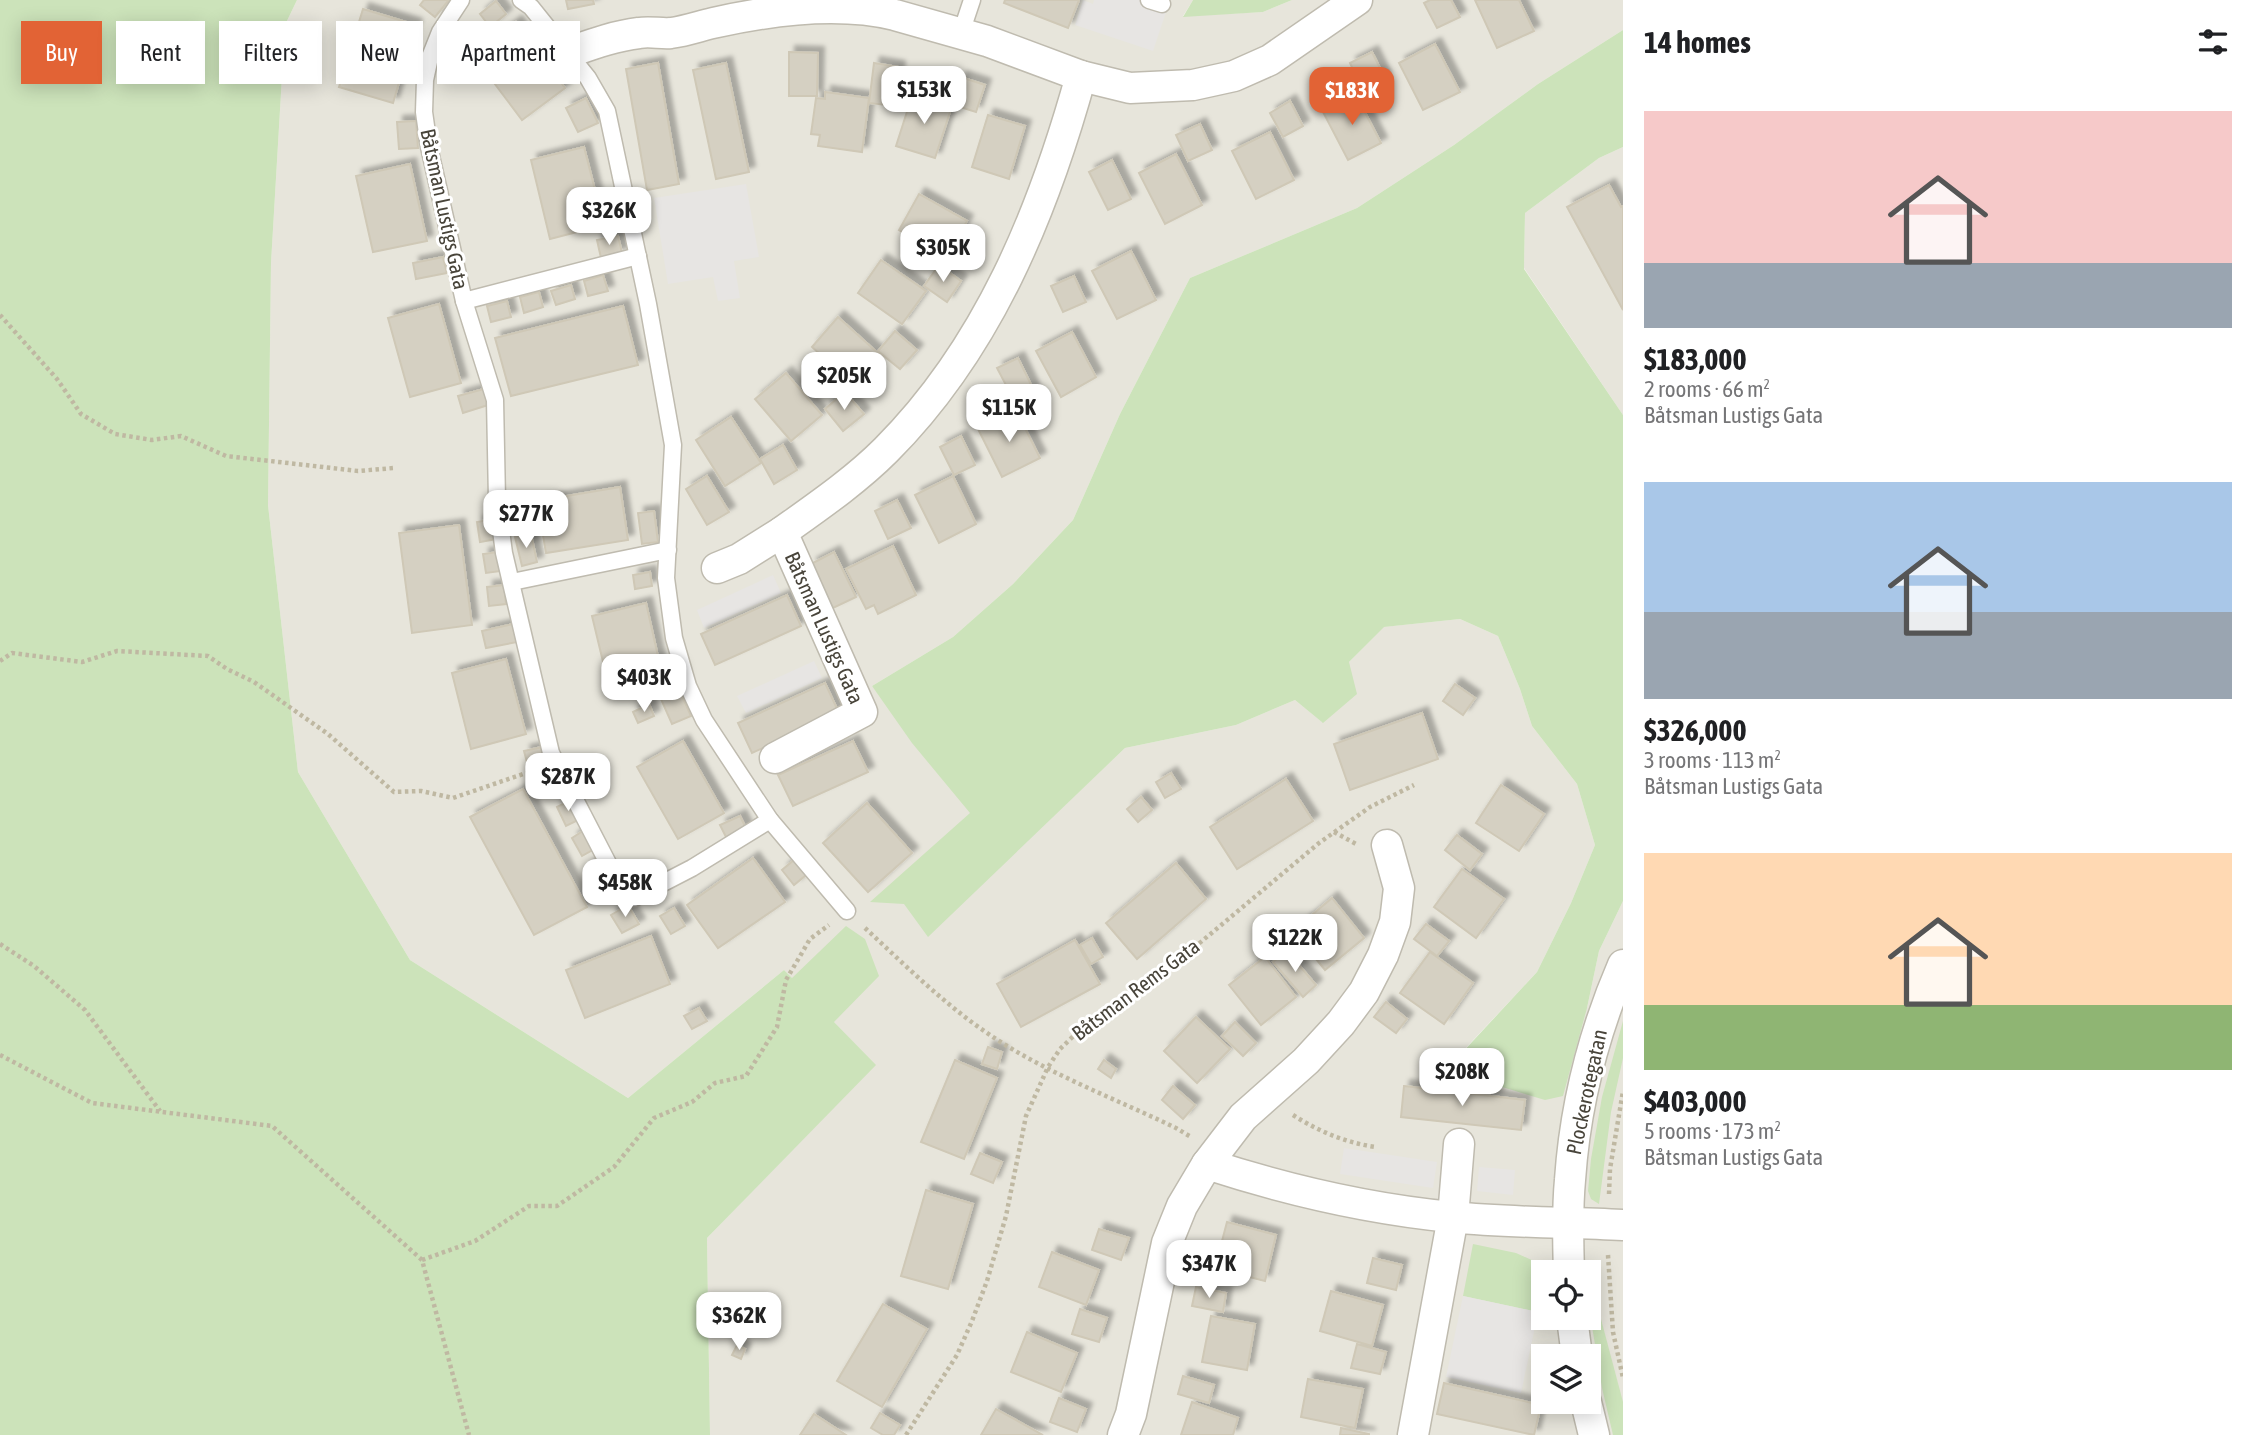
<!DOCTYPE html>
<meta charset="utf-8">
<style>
:root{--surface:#fff;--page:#f2f2f2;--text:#202124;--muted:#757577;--accent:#e26335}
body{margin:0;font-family:"Asap Condensed",sans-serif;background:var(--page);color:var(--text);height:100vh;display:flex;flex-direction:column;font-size:26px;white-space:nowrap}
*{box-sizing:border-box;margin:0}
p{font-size:23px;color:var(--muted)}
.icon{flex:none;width:38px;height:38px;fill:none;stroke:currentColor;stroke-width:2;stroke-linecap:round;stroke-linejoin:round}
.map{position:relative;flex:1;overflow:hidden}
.details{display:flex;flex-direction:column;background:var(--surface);width:630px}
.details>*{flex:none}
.guide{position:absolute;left:21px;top:21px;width:665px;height:63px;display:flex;gap:14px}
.controls{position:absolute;left:1531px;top:1260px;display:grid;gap:14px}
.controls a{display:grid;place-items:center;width:70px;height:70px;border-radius:0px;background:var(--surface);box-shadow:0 4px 18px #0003;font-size:35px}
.price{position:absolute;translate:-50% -60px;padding:0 16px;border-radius:14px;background:#fff;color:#222;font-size:23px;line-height:46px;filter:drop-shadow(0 2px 4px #0008)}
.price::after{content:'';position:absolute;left:50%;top:42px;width:21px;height:16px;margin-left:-10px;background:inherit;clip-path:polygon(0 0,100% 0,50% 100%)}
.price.active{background:var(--accent);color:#fff}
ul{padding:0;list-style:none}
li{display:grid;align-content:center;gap:14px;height:371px;padding:0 21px}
li span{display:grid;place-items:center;height:217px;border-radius:0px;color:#555}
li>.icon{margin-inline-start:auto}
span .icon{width:126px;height:126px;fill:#fffc;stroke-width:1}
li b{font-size:30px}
h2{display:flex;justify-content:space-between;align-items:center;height:84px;padding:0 21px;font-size:30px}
.chip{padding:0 24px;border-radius:0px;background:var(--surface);box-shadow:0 4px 18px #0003;font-size:24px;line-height:63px}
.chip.active{background:var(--accent);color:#fff}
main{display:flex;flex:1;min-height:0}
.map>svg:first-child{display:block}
</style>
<main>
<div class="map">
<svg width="1623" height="1435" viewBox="0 0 1623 1435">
<defs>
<filter id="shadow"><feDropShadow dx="6" dy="-6" stdDeviation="2" flood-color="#0004"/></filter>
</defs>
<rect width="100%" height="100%" fill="#f4f3ec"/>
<!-- residential -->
<g fill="#e7e5db" fill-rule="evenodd">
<path d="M 297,0 L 1193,0 L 1183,16 L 1263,12 L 1292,0 L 1623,0 L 1623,30 L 1538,84 L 1454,145 L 1357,208 L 1190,278 L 1120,414 L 1073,520 L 1013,584 L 953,637 L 872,686 L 1009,858 L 1125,748 L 1236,725 L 1295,700 L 1322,722 L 1349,662 L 1383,627 L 1460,619 L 1498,636 L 1520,689 L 1532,726 L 1577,784 L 1595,845 L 1571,903 L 1537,972 L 1446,1069 L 1587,1008 L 1599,951 L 1623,901 L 1623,1435 L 710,1435 L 707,1238 L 875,1065 L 784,970 L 628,1098 L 410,960 L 298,772 L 268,505 L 271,263 L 285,25 ZM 1544,1272 L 1589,1272 L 1589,1318 L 1544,1318 ZM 1544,1356 L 1589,1356 L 1589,1402 L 1544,1402 Z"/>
<polygon points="1623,147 1623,415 1524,268 1525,213 1599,158"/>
</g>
<!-- green -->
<g fill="#cce3ba">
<polygon points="0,0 297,0 285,25 271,263 268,505 298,772 410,960 628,1098 784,970 792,978 846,926 865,939 879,976 834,1022 876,1065 707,1238 710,1435 0,1435"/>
<polygon points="1193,0 1292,0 1263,12 1183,17"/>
<polygon points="1623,30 1623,147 1599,158 1525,213 1524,269 1623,415 1623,901 1599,951 1587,1008 1563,1096 1545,1100 1446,1070 1537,972 1571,903 1595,845 1577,784 1532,726 1520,689 1498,636 1460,619 1384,627 1349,662 1357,694 1323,723 1295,700 1236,725 1125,748 928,937 904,904 870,902 970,813 912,743 872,686 953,637 1013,584 1073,520 1120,414 1190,278 1357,208 1454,145 1538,84"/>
<polygon points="1623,1021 1623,1058 1611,1112 1599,1204 1591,1199 1588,1191 1591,1159 1602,1097"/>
<path d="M 1473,1244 L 1516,1253 L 1536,1262 C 1540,1277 1547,1298 1538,1312 L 1463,1296 Z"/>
<polygon points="1601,1319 1623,1402 1623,1435 1613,1435 1602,1388 1591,1320"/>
</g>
<!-- parking -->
<g fill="#e7e5e3">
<polygon points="1083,0 1093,4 1094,0 1170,0 1153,51 1075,25"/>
<polygon points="746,184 759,257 734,261 740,298 718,301 713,277 668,284 654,198"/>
<polygon points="773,575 781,593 704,628 697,610"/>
<polygon points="814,661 822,678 746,713 737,696"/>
<polygon points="1344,1148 1437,1162 1433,1188 1340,1174"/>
<polygon points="1479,1167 1515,1170 1513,1195 1477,1191"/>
<polygon points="1463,1296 1538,1312 1521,1393 1446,1377"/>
</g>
<!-- building -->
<g fill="#d5d0c2" stroke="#cfc8b6" stroke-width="2" filter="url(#shadow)">
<polygon points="424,0 449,0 435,17 420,5"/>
<polygon points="566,0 593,0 594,4 568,9"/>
<polygon points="1005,0 1079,0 1068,28 1004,3"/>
<polygon points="1430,0 1451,0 1460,17 1437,28 1424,3"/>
<polygon points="1475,0 1519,0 1534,31 1497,48"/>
<polygon points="496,1 506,14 490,27 480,14"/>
<polygon points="363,9 416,25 393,103 339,87"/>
<polygon points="516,22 565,88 522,120 473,55"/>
<polygon points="1435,44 1460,92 1423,110 1399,63"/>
<polygon points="789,52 818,53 817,96 789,96"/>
<polygon points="1372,52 1385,78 1362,89 1350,63"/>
<polygon points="658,63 679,184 647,190 626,69"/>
<polygon points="726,63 749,172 716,179 693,70"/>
<polygon points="874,63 899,67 894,106 869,103"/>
<polygon points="961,77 985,85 976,112 951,104"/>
<polygon points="825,92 869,98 862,152 818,146 820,135 811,134 816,98 825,99"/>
<polygon points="913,93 952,106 935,158 896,146"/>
<polygon points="1356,95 1381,143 1348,160 1323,112"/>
<polygon points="586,98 598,123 578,132 566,108"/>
<polygon points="1290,101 1303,126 1283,137 1270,113"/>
<polygon points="988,115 1025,126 1009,179 972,167"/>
<polygon points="416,121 418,148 399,149 397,122"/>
<polygon points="1200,124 1212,150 1188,161 1176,135"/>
<polygon points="1270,132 1294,180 1256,199 1232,151"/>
<polygon points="584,147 604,225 550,239 531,160"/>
<polygon points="1176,154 1202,205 1165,224 1139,173"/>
<polygon points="1112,160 1131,199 1108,210 1089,172"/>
<polygon points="410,164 427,241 373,252 356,176"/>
<polygon points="1609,185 1621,207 1623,206 1623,310 1567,207"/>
<polygon points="919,194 967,221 947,257 899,230"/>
<polygon points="618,236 622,253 601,258 597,240"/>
<polygon points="1131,251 1156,300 1117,319 1092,271"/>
<polygon points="443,257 447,273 416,279 413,263"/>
<polygon points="881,260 926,291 902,324 858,293"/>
<polygon points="939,265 961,281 947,302 924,286"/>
<polygon points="603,275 608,291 588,296 584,281"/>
<polygon points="1074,276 1086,302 1063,312 1051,286"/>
<polygon points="571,285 575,299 556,305 551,291"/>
<polygon points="539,292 543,307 524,313 520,297"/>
<polygon points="507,301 511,317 491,322 487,306"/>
<polygon points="439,304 461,383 410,397 388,318"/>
<polygon points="623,306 638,365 511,396 495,338"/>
<polygon points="838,317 880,355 853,384 812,347"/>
<polygon points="895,331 917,350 900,369 878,351"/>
<polygon points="1072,332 1096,377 1061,397 1036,351"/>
<polygon points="1018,358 1038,399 1018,408 997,368"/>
<polygon points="786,373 822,415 791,441 755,399"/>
<polygon points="484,389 488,405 463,413 458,396"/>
<polygon points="845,392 864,414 843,431 825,409"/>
<polygon points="1016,410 1040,458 1002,477 978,429"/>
<polygon points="731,417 761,463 725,486 696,440"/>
<polygon points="961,436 975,465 954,475 940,447"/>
<polygon points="783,445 797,470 774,484 760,459"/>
<polygon points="707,476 729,512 707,525 686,489"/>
<polygon points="953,476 976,524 939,543 915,495"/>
<polygon points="620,487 628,540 546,553 537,501"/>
<polygon points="897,500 911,528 888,539 875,511"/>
<polygon points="654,511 658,542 642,544 638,513"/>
<polygon points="494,519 497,539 480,542 477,522"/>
<polygon points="459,525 472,625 412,633 399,533"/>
<polygon points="531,534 537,562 522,566 515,537"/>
<polygon points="893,546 916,595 878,614 874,605 866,609 846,569"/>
<polygon points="498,552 501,571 486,573 483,554"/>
<polygon points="834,552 856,597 833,608 811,564"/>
<polygon points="650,572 652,586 635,589 633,575"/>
<polygon points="504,585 506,604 489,606 487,587"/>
<polygon points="787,595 801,626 715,665 701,634"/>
<polygon points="646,603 664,683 611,695 592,616"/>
<polygon points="513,624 517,642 486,648 482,631"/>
<polygon points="506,659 526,734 471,749 452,673"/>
<polygon points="825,683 839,713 752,753 738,723"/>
<polygon points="1455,684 1475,698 1463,715 1443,701"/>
<polygon points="679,689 691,716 672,724 660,697"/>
<polygon points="649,704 654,716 638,723 633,712"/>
<polygon points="1422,713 1438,759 1350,790 1334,744"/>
<polygon points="683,741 724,813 678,839 637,767"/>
<polygon points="853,741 868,772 793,806 778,775"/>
<polygon points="542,747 546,762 528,766 524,751"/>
<polygon points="554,771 564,788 551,797 541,780"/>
<polygon points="1171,773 1181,789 1165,798 1156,782"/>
<polygon points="1286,779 1313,821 1237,869 1210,827"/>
<polygon points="1501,785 1544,814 1519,851 1476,823"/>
<polygon points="523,789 587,907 534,935 470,817"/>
<polygon points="1141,797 1152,810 1138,822 1127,809"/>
<polygon points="571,800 580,819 566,826 557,807"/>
<polygon points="867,803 912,853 868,892 823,843"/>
<polygon points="740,816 747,830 727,839 720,825"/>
<polygon points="586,829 596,848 582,856 572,838"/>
<polygon points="1457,835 1482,854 1470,870 1445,850"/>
<polygon points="601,858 610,875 597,883 587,866"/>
<polygon points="753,858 785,902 718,948 687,905"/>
<polygon points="794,860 806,875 794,885 782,870"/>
<polygon points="1176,863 1206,899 1137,959 1106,923"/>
<polygon points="1462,869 1504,899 1476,938 1434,907"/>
<polygon points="1332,898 1364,938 1325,970 1293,931"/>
<polygon points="628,905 639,924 622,933 611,915"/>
<polygon points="674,908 685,926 671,934 660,916"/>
<polygon points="1426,924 1449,941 1437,956 1414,939"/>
<polygon points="651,936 670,984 585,1018 566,970"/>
<polygon points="1092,938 1103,957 1091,964 1080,945"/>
<polygon points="1075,940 1100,984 1021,1027 997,984"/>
<polygon points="1287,951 1316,985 1303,997 1273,962"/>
<polygon points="1430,952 1473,983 1444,1024 1400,993"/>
<polygon points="1265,957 1296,997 1261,1025 1229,985"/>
<polygon points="1386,1002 1407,1019 1396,1033 1374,1017"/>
<polygon points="699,1008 707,1021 692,1029 684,1016"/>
<polygon points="1196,1017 1230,1049 1197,1083 1164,1051"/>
<polygon points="1235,1022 1256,1043 1243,1056 1222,1036"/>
<polygon points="988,1047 1002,1052 997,1069 982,1064"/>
<polygon points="955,1060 997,1078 964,1159 921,1142"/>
<polygon points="1104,1060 1116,1069 1111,1078 1098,1069"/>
<polygon points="1173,1086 1195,1105 1183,1119 1162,1100"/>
<polygon points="1404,1086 1525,1100 1521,1130 1401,1117"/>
<polygon points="980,1153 1002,1162 993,1183 971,1174"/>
<polygon points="926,1190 973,1204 948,1289 901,1276"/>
<polygon points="1227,1222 1276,1235 1265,1281 1215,1268"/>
<polygon points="1099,1229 1129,1238 1121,1260 1092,1250"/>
<polygon points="1052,1252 1099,1270 1086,1305 1039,1287"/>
<polygon points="1373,1258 1402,1265 1396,1290 1367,1283"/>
<polygon points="1196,1287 1226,1293 1223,1312 1192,1306"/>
<polygon points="1331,1291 1383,1305 1372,1346 1320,1331"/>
<polygon points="883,1304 927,1329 882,1407 837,1381"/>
<polygon points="1080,1309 1107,1318 1099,1342 1072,1334"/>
<polygon points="1211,1316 1255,1324 1247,1370 1202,1362"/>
<polygon points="1027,1332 1077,1353 1061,1392 1011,1372"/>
<polygon points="1357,1344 1386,1352 1380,1374 1351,1368"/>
<polygon points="737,1345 745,1349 741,1359 732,1355"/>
<polygon points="1183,1376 1214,1385 1209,1403 1178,1394"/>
<polygon points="1308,1379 1363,1389 1355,1428 1301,1417"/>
<polygon points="1444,1383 1541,1405 1534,1435 1437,1414"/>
<polygon points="1059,1398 1086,1409 1077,1432 1050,1422"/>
<polygon points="1192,1402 1238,1418 1233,1435 1181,1435"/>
<polygon points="996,1409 1043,1435 981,1435"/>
<polygon points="880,1413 900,1425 894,1435 883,1435 871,1428"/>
<polygon points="814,1414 846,1435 800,1435"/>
<polygon points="1341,1428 1369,1434 1369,1435 1340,1435"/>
</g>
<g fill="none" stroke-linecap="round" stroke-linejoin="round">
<!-- lane casing -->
<g stroke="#bfbbaf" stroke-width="19">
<g id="lane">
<polyline points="461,0 440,32 430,57 425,80 424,112 429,147 464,301 495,400 497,500 504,553 551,753 626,898 634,898 692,868 770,820"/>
<polyline points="521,0 531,7 588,78 607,111 648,304 673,445 666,578 674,638 688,686 704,720 770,820 847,911"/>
<polyline points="1149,0 1162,4"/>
<polyline points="961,33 972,0"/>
<polyline points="464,301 638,256"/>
<polyline points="512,582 668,550"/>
</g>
</g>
<!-- street casing -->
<g stroke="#bfbbaf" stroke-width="33">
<g id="street">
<path d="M 567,53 C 590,45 614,36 639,33 C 650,31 661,34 671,33 C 686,31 700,26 713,23 C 771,10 837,1 895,15 L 987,41 L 1081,76 L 1130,88 L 1193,85 L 1234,76 L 1270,60 L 1357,0"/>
<polyline points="717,568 739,559 782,532"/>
<path d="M 775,758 L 862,712 L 782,532 C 817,507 855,481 886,450 C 988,348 1043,213 1081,76"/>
<path d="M 1207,1164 C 1287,1190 1369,1209 1452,1217 C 1509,1223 1566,1222 1623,1225"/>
<path d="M 1569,1272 C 1568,1242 1567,1211 1570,1180 C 1575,1107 1594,1032 1623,965"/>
<polyline points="1572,1318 1577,1356"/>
<polyline points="1586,1402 1594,1435"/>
<polyline points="1123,1435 1131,1414 1167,1243 1182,1206 1207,1164 1243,1117 1306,1061 1341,1023 1364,992 1383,955 1395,922 1399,888 1387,845"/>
<polyline points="1413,1435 1453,1217 1459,1144"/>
</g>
</g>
<!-- path -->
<g stroke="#bfb8a2" stroke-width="4.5" stroke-dasharray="3.5 3.5" stroke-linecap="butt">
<polyline points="0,315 57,379 81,414 115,434 152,440 181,436 226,456 358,471 394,468"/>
<polyline points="0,661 12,653 82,662 117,651 208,656 227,669 254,682 328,734 394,792 421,791 453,798 532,771"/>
<polyline points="1334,832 1358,845"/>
<path d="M 865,928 C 905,965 945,1005 990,1035 C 1046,1073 1116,1099 1176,1128 L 1191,1137"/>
<polyline points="0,944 34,966 85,1010 160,1111"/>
<polyline points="0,1055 92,1103 272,1126 422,1260 469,1435"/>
<path d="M 1293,1115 C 1318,1131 1346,1143 1376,1147"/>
<polyline points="1609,1194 1610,1169 1623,1091"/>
<polyline points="1608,1255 1613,1332 1623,1378"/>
<polyline points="422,1260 475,1241 529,1206 557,1206 614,1167 654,1118 692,1102 715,1083 746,1076 777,1027 786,980 810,939 829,925"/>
<polyline points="906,1435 957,1355 972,1321 987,1281 1006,1216 1026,1116 1048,1067 1060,1049 1087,1023 1171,967 1319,843 1370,807 1414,785"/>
</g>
<!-- lane -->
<use href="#lane" stroke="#fff" stroke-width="16"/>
<!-- street -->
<use href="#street" stroke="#fff" stroke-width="30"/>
</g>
<g text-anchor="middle" stroke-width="6" stroke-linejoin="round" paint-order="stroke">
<!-- street labels -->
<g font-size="21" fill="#48443a" stroke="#fff">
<text transform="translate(444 209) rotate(78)" y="7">Båtsman Lustigs Gata</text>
<text transform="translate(824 628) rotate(66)" y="7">Båtsman Lustigs Gata</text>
<text transform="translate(1136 990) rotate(-37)" y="7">Båtsman Rems Gata</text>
<text transform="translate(1587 1092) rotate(-78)" y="7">Plockerotegatan</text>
</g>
</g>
</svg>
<div class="controls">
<a><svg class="icon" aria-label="locate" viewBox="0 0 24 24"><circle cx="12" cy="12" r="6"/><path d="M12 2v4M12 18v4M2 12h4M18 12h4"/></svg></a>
<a><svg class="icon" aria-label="layers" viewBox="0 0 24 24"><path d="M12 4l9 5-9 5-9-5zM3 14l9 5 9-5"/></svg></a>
</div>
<b class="price" style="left:924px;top:126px">$153K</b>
<b class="price active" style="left:1352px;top:127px">$183K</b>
<b class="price" style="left:609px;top:247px">$326K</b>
<b class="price" style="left:943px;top:284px">$305K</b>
<b class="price" style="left:844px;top:412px">$205K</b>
<b class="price" style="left:1009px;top:444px">$115K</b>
<b class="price" style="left:526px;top:550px">$277K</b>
<b class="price" style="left:644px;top:714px">$403K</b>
<b class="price" style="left:568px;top:813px">$287K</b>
<b class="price" style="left:625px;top:919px">$458K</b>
<b class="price" style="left:1295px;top:974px">$122K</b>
<b class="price" style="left:1462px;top:1108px">$208K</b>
<b class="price" style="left:1209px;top:1300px">$347K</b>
<b class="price" style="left:739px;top:1352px">$362K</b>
<div class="guide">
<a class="chip active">Buy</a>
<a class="chip">Rent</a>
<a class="chip">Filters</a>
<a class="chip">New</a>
<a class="chip">Apartment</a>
</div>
</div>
<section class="details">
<h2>14 homes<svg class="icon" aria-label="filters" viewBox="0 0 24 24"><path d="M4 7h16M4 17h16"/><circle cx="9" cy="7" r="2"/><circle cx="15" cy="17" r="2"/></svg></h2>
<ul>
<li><span style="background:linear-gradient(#f6c9c9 70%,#9aa5b1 0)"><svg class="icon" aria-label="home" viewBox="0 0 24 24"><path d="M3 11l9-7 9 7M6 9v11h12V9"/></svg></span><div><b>$183,000</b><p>2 rooms · 66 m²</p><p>Båtsman Lustigs Gata</p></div></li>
<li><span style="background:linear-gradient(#a9c7e8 60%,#9aa5b1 0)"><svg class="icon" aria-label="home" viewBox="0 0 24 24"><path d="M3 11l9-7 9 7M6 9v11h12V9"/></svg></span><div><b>$326,000</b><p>3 rooms · 113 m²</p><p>Båtsman Lustigs Gata</p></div></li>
<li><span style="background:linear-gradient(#ffd9b3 70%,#8fb573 0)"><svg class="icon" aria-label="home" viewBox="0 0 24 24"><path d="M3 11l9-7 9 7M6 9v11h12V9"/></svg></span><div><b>$403,000</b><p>5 rooms · 173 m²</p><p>Båtsman Lustigs Gata</p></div></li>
</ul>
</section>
</main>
